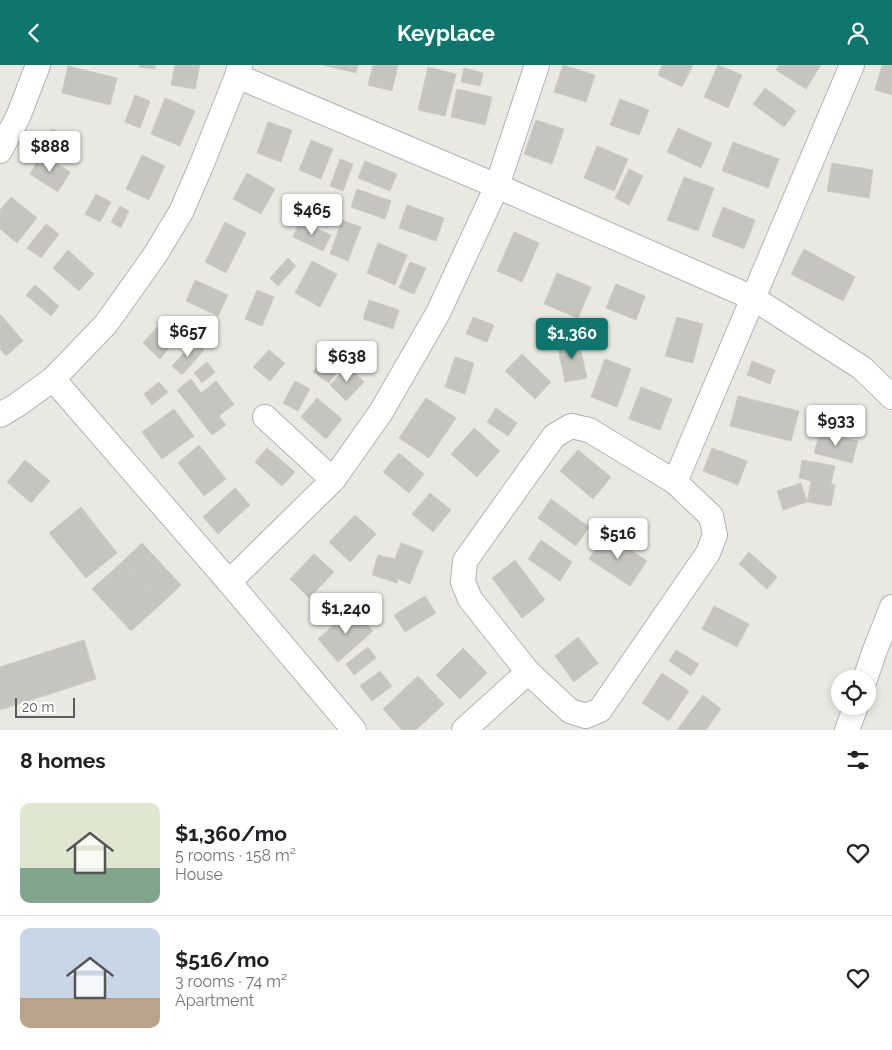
<!DOCTYPE html>
<meta charset="utf-8">
<style>
:root{--surface:#fff;--page:#f2f2f2;--text:#202124;--muted:#757577;--line:#e0e0e0;--accent:#0f766e}
body{margin:0;font-family:Raleway,sans-serif;background:var(--page);color:var(--text);height:100vh;display:flex;flex-direction:column;font-size:19px;white-space:nowrap}
*{box-sizing:border-box;margin:0}
p{font-size:16px;color:var(--muted)}
.icon{flex:none;width:28px;height:28px;fill:none;stroke:currentColor;stroke-width:2;stroke-linecap:round;stroke-linejoin:round}
.map{position:relative;height:665px;overflow:hidden}
.drawer{display:flex;flex-direction:column;background:var(--surface);flex:1}
.drawer>*{flex:none}
.controls{position:absolute;left:831px;top:605px;display:grid;gap:10px}
.controls a{display:grid;place-items:center;width:45px;height:45px;border-radius:50%;background:var(--surface);box-shadow:0 2px 8px #0003;font-size:25px}
.scale{position:absolute;left:15px;bottom:12px;width:60px;box-sizing:border-box;padding-left:5px;border:2px solid #595c60;border-top:0;font-size:14px;line-height:18px;white-space:nowrap;color:#595c60;-webkit-text-stroke:4px #fff;paint-order:stroke}
.price{position:absolute;translate:-50% -42px;padding:0 11px;border-radius:5px;background:#fff;color:#222;font-size:16px;line-height:32px;filter:drop-shadow(0 1px 2px #0008)}
.price::after{content:'';position:absolute;left:50%;top:30px;width:15px;height:11px;margin-left:-8px;background:inherit;clip-path:polygon(0 0,100% 0,50% 100%)}
.price.current{background:var(--accent);color:#fff}
ul{padding:0;list-style:none}
li{display:flex;align-items:center;gap:15px;height:125px;padding:0 20px}
li+li{border-top:1px solid var(--line)}
li span{display:grid;place-items:center;flex:none;width:140px;height:100px;border-radius:10px;color:#555}
li>.icon{margin-inline-start:auto}
span .icon{width:60px;height:60px;fill:#fffc;stroke-width:1}
li b{font-size:21px}
h2{display:flex;justify-content:space-between;align-items:center;height:60px;padding:0 20px;font-size:21px}
header{display:flex;justify-content:space-between;align-items:center;height:65px;padding:0 20px;background:var(--accent);color:#fff;font-size:22px;font-weight:700}
.map>svg:first-child{display:block}
</style>
<header><svg class="icon" aria-label="back" viewBox="0 0 24 24"><path d="M15 5l-7 7 7 7"/></svg>Keyplace<svg class="icon" aria-label="person" viewBox="0 0 24 24"><circle cx="12" cy="8" r="4"/><path d="M4 21q1-7 8-7t8 7"/></svg></header>
<div class="map">
<svg width="892" height="665" viewBox="0 0 892 665">
<rect width="100%" height="100%" fill="#eae9e1"/>
<!-- building -->
<g fill="#c6c4be" stroke="#cecbc0">
<polygon points="139,0 155,0 155,4 139,2"/>
<polygon points="175,0 200,0 195,24 171,20"/>
<polygon points="323,0 358,0 356,8"/>
<polygon points="373,0 398,0 392,26 368,20"/>
<polygon points="563,0 595,10 586,37 554,27"/>
<polygon points="662,0 693,0 682,22 658,10"/>
<polygon points="718,0 742,10 728,43 704,32"/>
<polygon points="779,0 821,0 806,24 776,5"/>
<polygon points="882,0 892,0 892,30 875,25"/>
<polygon points="68,1 117,13 110,40 62,28"/>
<polygon points="428,2 456,9 445,51 418,45"/>
<polygon points="464,3 483,8 480,21 461,17"/>
<polygon points="765,23 796,46 784,62 753,39"/>
<polygon points="457,24 492,32 485,60 451,52"/>
<polygon points="135,30 150,36 140,63 125,57"/>
<polygon points="165,33 195,46 180,81 151,69"/>
<polygon points="620,34 649,45 639,70 610,60"/>
<polygon points="536,55 564,64 552,99 524,89"/>
<polygon points="268,57 292,65 281,97 257,88"/>
<polygon points="678,63 712,78 701,103 667,87"/>
<polygon points="52,64 71,74 65,86 46,76"/>
<polygon points="311,75 333,84 321,114 299,105"/>
<polygon points="733,77 779,94 768,123 722,106"/>
<polygon points="597,81 628,94 614,126 584,113"/>
<polygon points="42,89 70,107 58,127 30,109"/>
<polygon points="142,90 165,101 149,135 126,124"/>
<polygon points="340,94 353,99 343,126 330,121"/>
<polygon points="365,96 397,109 390,126 358,113"/>
<polygon points="832,98 873,105 869,133 827,126"/>
<polygon points="629,104 643,111 629,140 615,133"/>
<polygon points="247,108 275,124 261,149 233,134"/>
<polygon points="684,112 714,123 698,166 667,155"/>
<polygon points="357,124 391,136 385,154 351,142"/>
<polygon points="96,129 111,137 100,157 85,149"/>
<polygon points="11,132 37,153 17,178 0,164 0,145"/>
<polygon points="407,140 444,153 436,176 399,163"/>
<polygon points="120,141 129,146 121,163 111,157"/>
<polygon points="723,142 755,155 744,184 712,171"/>
<polygon points="342,155 361,162 348,196 330,189"/>
<polygon points="300,156 331,170 323,186 293,172"/>
<polygon points="225,157 246,168 226,208 205,197"/>
<polygon points="46,159 59,169 41,193 27,183"/>
<polygon points="514,167 539,178 522,217 497,206"/>
<polygon points="378,178 407,190 395,220 367,208"/>
<polygon points="804,184 855,212 843,236 791,209"/>
<polygon points="68,185 94,209 79,226 53,203"/>
<polygon points="288,193 296,201 278,221 270,213"/>
<polygon points="312,196 337,209 320,242 295,228"/>
<polygon points="410,197 426,203 414,229 399,223"/>
<polygon points="557,208 591,222 578,253 544,239"/>
<polygon points="195,215 228,230 218,251 186,236"/>
<polygon points="616,219 645,231 636,255 606,243"/>
<polygon points="35,220 59,241 51,251 26,230"/>
<polygon points="257,225 274,232 262,261 245,254"/>
<polygon points="369,235 399,245 393,264 363,254"/>
<polygon points="1,250 23,276 6,291 0,284 0,251"/>
<polygon points="473,252 494,260 487,277 466,269"/>
<polygon points="677,252 703,259 693,298 665,291"/>
<polygon points="157,262 174,277 160,294 143,278"/>
<polygon points="578,273 587,313 565,317 557,278"/>
<polygon points="195,276 204,285 182,310 172,301"/>
<polygon points="269,285 285,298 270,316 253,302"/>
<polygon points="327,287 342,299 329,318 313,307"/>
<polygon points="522,289 551,317 535,334 505,306"/>
<polygon points="455,292 474,298 465,329 445,322"/>
<polygon points="605,294 631,304 617,342 591,332"/>
<polygon points="752,296 775,305 770,319 747,310"/>
<polygon points="207,297 215,307 202,318 194,308"/>
<polygon points="348,301 364,317 346,336 330,320"/>
<polygon points="191,314 201,328 216,316 234,339 219,351 226,360 212,370 177,325"/>
<polygon points="295,316 310,324 298,346 283,338"/>
<polygon points="159,317 168,327 152,340 144,329"/>
<polygon points="641,322 672,334 660,365 629,354"/>
<polygon points="738,331 799,346 791,376 730,361"/>
<polygon points="317,333 342,354 326,374 301,352"/>
<polygon points="426,333 456,353 429,393 399,373"/>
<polygon points="496,343 517,358 508,371 487,357"/>
<polygon points="174,344 194,371 162,394 142,367"/>
<polygon points="474,363 500,386 477,412 451,389"/>
<polygon points="820,367 858,376 852,398 814,388"/>
<polygon points="199,380 226,414 204,431 178,398"/>
<polygon points="267,383 295,407 282,421 255,397"/>
<polygon points="712,383 747,396 738,420 703,406"/>
<polygon points="578,385 611,412 593,434 560,406"/>
<polygon points="399,388 424,409 409,428 383,407"/>
<polygon points="25,395 50,416 31,438 7,417"/>
<polygon points="802,395 835,401 831,419 835,420 831,441 807,437 811,416 799,413"/>
<polygon points="801,418 807,437 783,445 777,426"/>
<polygon points="235,423 250,440 218,469 203,452"/>
<polygon points="430,428 451,445 433,467 412,449"/>
<polygon points="551,434 589,462 576,481 538,453"/>
<polygon points="81,442 117,488 86,513 49,468"/>
<polygon points="355,450 376,469 350,497 329,477"/>
<polygon points="606,468 647,496 630,521 589,494"/>
<polygon points="541,475 572,497 560,516 528,494"/>
<polygon points="142,478 181,520 161,539 122,497"/>
<polygon points="401,478 423,486 410,519 398,514 397,518 372,510 378,490 395,494"/>
<polygon points="749,487 777,512 767,524 739,499"/>
<polygon points="314,489 334,507 309,533 290,514"/>
<polygon points="515,495 545,535 522,553 492,513"/>
<polygon points="122,497 161,539 131,566 92,524"/>
<polygon points="425,531 436,548 405,567 394,550"/>
<polygon points="714,541 749,559 737,582 702,564"/>
<polygon points="353,543 373,566 338,597 318,574"/>
<polygon points="578,572 598,598 574,617 555,591"/>
<polygon points="84,575 96,614 0,645 0,602"/>
<polygon points="368,582 376,593 354,610 346,599"/>
<polygon points="463,583 487,608 460,634 436,610"/>
<polygon points="676,585 699,599 691,611 669,596"/>
<polygon points="380,606 392,621 372,636 360,621"/>
<polygon points="662,608 689,626 669,656 642,638"/>
<polygon points="418,611 444,639 416,665 402,665 383,644"/>
<polygon points="703,630 721,644 706,665 677,665"/>
</g>
<g fill="none" stroke-linecap="round" stroke-linejoin="round">
<!-- minor casing -->
<g stroke="#b1b3b7" stroke-width="26">
<g id="minor">
<polyline points="237,11 497,121 753,233 862,303 892,332"/>
<polyline points="0,86 18,52 38,0"/>
<polyline points="53,314 229,517 354,665"/>
<polyline points="0,350 17,340 53,314 106,259 155,190 181,147 201,101 237,11 240,0"/>
<polyline points="265,352 333,415"/>
<polygon points="571,361 589,365 675,417 711,451 715,470 708,488 600,645 586,651 570,646 528,607 470,534 463,517 465,496 554,371"/>
<polyline points="675,417 852,0"/>
<polyline points="229,517 333,415 381,347 438,248 497,121 537,0"/>
<polyline points="865,614 875,585 892,542"/>
<polyline points="464,665 528,607"/>
<polyline points="847,665 856,641"/>
</g>
</g>
<!-- minor -->
<use href="#minor" stroke="#fff" stroke-width="24"/>
</g>
</svg>
<div class="controls">
<a><svg class="icon" aria-label="locate" viewBox="0 0 24 24"><circle cx="12" cy="12" r="6"/><path d="M12 2v4M12 18v4M2 12h4M18 12h4"/></svg></a>
</div>
<div class="scale">20 m</div>
<b class="price" style="left:50px;top:108px">$888</b>
<b class="price" style="left:312px;top:171px">$465</b>
<b class="price" style="left:188px;top:293px">$657</b>
<b class="price current" style="left:572px;top:295px">$1,360</b>
<b class="price" style="left:347px;top:318px">$638</b>
<b class="price" style="left:836px;top:382px">$933</b>
<b class="price" style="left:618px;top:495px">$516</b>
<b class="price" style="left:346px;top:570px">$1,240</b>
</div>
<section class="drawer">
<h2>8 homes<svg class="icon" aria-label="filters" viewBox="0 0 24 24"><path d="M4 7h16M4 17h16"/><circle cx="9" cy="7" r="2"/><circle cx="15" cy="17" r="2"/></svg></h2>
<ul>
<li><span style="background:linear-gradient(#dfe7d0 65%,#7fa58c 0)"><svg class="icon" aria-label="home" viewBox="0 0 24 24"><path d="M3 11l9-7 9 7M6 9v11h12V9"/></svg></span><div><b>$1,360/mo</b><p>5 rooms · 158 m²</p><p>House</p></div><svg class="icon" aria-label="heart" viewBox="0 0 24 24"><path d="M12 20l-8-8c-3-5 5-10 8-4 3-6 11-1 8 4z"/></svg></li>
<li><span style="background:linear-gradient(#c9d6e8 70%,#b9a48a 0)"><svg class="icon" aria-label="home" viewBox="0 0 24 24"><path d="M3 11l9-7 9 7M6 9v11h12V9"/></svg></span><div><b>$516/mo</b><p>3 rooms · 74 m²</p><p>Apartment</p></div><svg class="icon" aria-label="heart" viewBox="0 0 24 24"><path d="M12 20l-8-8c-3-5 5-10 8-4 3-6 11-1 8 4z"/></svg></li>
</ul>
</section>
